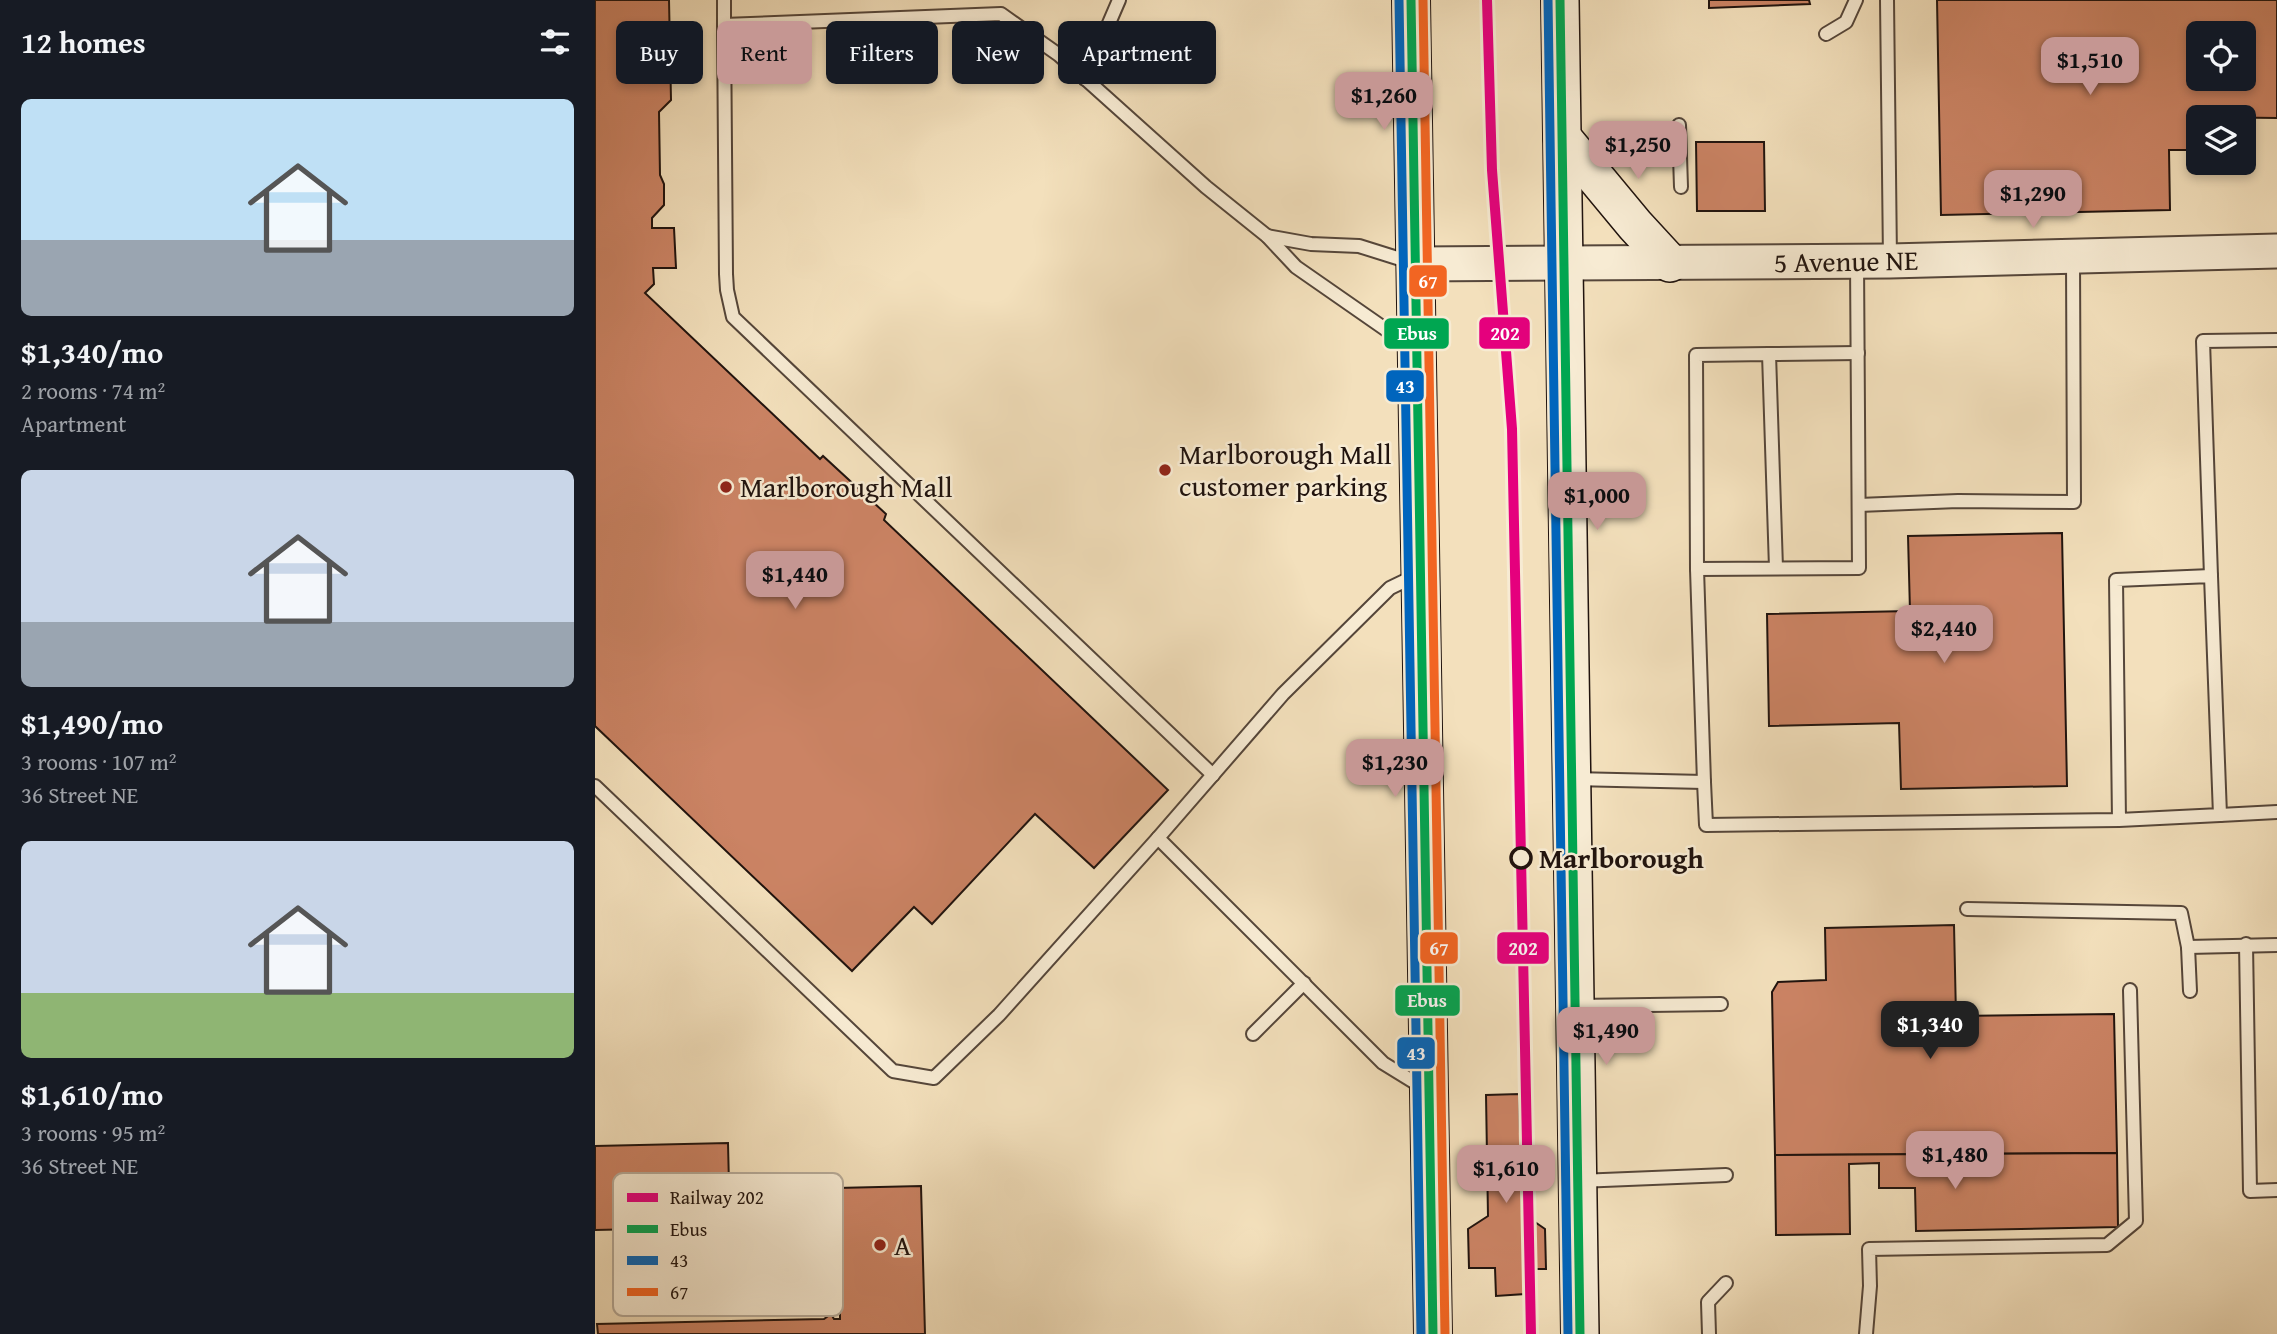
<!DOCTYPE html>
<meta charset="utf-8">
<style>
:root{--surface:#171b24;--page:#242831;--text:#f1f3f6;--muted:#9ea1a6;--accent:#c59692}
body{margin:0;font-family:"Gentium Book Plus",serif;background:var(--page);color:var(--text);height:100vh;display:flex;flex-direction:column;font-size:26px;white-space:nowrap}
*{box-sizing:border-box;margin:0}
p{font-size:23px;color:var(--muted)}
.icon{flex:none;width:38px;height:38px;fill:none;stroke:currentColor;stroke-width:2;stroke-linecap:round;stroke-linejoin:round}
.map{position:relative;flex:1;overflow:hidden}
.details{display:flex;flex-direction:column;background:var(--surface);width:595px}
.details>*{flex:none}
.hud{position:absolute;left:21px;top:21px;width:665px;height:63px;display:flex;gap:14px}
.controls{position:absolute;left:1591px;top:21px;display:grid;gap:14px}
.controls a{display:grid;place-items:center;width:70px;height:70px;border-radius:10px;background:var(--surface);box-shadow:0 4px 10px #0003;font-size:35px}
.price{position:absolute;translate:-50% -60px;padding:0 16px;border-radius:14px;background:var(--accent);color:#111;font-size:23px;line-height:46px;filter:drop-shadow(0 2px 4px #0008)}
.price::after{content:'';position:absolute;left:50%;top:42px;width:21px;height:16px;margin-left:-10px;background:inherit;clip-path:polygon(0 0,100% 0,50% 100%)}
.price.current{background:#222;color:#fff}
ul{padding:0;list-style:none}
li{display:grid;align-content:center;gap:14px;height:371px;padding:0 21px}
li span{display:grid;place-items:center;height:217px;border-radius:10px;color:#555}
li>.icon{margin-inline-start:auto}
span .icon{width:126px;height:126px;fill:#fffc;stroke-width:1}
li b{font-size:30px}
h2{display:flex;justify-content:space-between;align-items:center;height:84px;padding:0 21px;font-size:30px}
.pill{padding:0 24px;border-radius:10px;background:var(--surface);box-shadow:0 4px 10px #0003;font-size:24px;line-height:63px}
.pill.current{background:var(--accent);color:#111}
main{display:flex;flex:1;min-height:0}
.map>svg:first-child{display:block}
</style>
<main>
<section class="details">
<h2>12 homes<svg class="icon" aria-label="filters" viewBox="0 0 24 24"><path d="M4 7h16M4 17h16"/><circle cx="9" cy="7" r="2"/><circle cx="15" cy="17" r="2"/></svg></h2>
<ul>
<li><span style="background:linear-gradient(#bfe0f5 65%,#9aa5b1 0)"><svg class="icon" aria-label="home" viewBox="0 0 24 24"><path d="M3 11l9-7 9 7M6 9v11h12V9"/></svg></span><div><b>$1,340/mo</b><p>2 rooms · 74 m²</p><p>Apartment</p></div></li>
<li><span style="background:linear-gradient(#c9d6e8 70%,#9aa5b1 0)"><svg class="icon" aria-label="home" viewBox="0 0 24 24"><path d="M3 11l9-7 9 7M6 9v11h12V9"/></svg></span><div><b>$1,490/mo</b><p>3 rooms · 107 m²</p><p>36 Street NE</p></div></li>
<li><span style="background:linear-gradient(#c9d6e8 70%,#8fb573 0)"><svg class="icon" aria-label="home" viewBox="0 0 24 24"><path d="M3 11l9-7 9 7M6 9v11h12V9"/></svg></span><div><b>$1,610/mo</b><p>3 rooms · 95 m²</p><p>36 Street NE</p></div></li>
</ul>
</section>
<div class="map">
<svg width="1682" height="1334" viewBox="0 0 1682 1334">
<rect width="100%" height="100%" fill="#f3e0bc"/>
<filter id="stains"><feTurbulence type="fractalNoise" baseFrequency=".00286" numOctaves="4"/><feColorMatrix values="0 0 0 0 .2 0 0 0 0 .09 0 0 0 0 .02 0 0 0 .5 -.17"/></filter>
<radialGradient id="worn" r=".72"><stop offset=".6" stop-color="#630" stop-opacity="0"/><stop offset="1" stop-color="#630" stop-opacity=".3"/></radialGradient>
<!-- building -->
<g fill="#cb8364" stroke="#20130e" stroke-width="2" fill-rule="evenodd">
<polygon points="0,0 74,0 76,100 64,112 65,175 69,184 69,205 57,218 57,228 79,228 81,268 58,268 59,284 50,293 225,459 228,456 291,514 289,520 573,790 499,868 440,814 337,924 319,907 257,971 0,726"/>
<polygon points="1114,0 1214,0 1215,4 1114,8"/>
<path d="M 1342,0 L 1682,0 L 1682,118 L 1603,117 L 1603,150 L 1574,150 L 1575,210 L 1346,215 ZM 1603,33 L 1648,33 L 1648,79 L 1603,79 Z"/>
<polygon points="1101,142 1169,142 1170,211 1102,211"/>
<polygon points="1467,533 1472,786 1306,789 1304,723 1174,726 1172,614 1315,611 1313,536"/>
<polygon points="1359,925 1361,1016 1519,1014 1522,1153 1180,1155 1177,992 1183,982 1231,980 1230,928"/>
<polygon points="924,1094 927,1213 950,1229 951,1269 929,1269 930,1294 901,1296 900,1268 874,1268 873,1229 893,1216 891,1095"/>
<polygon points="133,1143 135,1227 0,1230 0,1146"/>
<polygon points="1522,1153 1523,1227 1321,1231 1320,1188 1284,1188 1284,1163 1254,1164 1255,1234 1181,1235 1180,1155"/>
<polygon points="326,1186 330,1334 3,1334 2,1324 229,1319 236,1314 239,1319 245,1319 245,1313 240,1311 244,1302 242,1188"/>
</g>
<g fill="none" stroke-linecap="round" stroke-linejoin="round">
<!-- service casing -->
<g stroke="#55463a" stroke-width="16">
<g id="service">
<polyline points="129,0 129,25 406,14 464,55 611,187 672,236 701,267 816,347"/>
<polyline points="1292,0 1295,259"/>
<polyline points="129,25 131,274 132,290 138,317 618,775"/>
<polyline points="1231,34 1251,22 1261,0"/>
<polyline points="490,79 524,0"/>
<polyline points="1084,125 1086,187"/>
<polyline points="672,236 716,244 764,246 815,262"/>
<polyline points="1174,354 1263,353"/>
<polyline points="1264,505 1363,501 1479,502 1478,259"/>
<polyline points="1181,568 1174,354 1101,355 1102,569 1264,568 1262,261"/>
<polyline points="1616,576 1608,341 1682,340"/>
<polyline points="978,779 1109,782 1102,569"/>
<polyline points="1109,782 1111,825 1524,820 1521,580 1616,576 1625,815 1524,820"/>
<polyline points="0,786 298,1071 339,1078 404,1015 563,838 688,694 795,588 822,575"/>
<polyline points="1625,815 1682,812"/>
<polyline points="563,838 788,1063 827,1087"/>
<polyline points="1372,909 1586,913 1593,947 1595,991"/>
<polyline points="1651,944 1655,1191 1682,1190"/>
<polyline points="1593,947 1682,945"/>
<polyline points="982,1006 1126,1004"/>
<polyline points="658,1034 709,983"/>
<polyline points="984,1181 1131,1175"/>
<polyline points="1114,1334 1113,1302 1131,1283"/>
<polyline points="1271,1334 1275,1286 1274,1249 1512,1245 1541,1221 1535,990"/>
</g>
</g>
<!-- tertiary casing -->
<g stroke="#55463a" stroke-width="37">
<polyline id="tertiary" points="821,264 1295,261 1682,251"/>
</g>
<!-- secondary casing -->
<g stroke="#20130e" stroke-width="40">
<g id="secondary">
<polyline points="816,0 838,1334"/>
<polyline points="965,0 985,1334"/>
<polyline points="967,137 1040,225 1075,263"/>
</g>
</g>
<!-- service -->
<use href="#service" stroke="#f7ebd3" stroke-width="12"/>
<!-- tertiary -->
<use href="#tertiary" stroke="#f7ebd3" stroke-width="33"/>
<!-- secondary -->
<use href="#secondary" stroke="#f7ebd3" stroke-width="37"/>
<!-- bus-1 casing -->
<g stroke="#f7ebd3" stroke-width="14">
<g id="bus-1">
<polyline points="816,0 838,1334"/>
<polyline points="965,0 985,1334"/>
</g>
</g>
<!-- bus-2 casing -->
<g stroke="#f7ebd3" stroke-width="14">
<g id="bus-2">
<polyline points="804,0 826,1334"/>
<polyline points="953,0 973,1334"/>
</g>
</g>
<!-- bus-3 casing -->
<g stroke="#f7ebd3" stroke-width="14">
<polyline id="bus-3" points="828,0 850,1334"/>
</g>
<!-- bus-1 -->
<use href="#bus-1" stroke="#00a651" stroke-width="9"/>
<!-- bus-2 -->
<use href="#bus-2" stroke="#0065bd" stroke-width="9"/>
<!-- bus-3 -->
<use href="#bus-3" stroke="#f26522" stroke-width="9"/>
<!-- rail-1 casing -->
<g stroke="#f7ebd3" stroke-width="16">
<polyline id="rail-1" points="892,0 897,170 917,429 936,1334"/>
</g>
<!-- rail-1 -->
<use href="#rail-1" stroke="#e5007d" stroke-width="10"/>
</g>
<!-- markers -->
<g fill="#8f2418" stroke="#f7ebd3" stroke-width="2.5">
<circle cx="570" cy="470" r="7"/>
<circle cx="131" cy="487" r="7"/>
<circle cx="285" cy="1245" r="7"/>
</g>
<circle fill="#f7ebd3" stroke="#20130e" stroke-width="3.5" cx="926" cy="858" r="10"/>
<g text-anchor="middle" stroke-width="5" stroke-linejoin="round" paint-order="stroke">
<!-- street labels -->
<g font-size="28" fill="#20130e" stroke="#f7ebd3">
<text transform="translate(1251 261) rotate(-1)" y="10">5 Avenue NE</text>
</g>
<!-- poi labels -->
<g font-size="28" fill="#20130e" stroke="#f7ebd3" text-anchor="start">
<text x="584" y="464">Marlborough Mall<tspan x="584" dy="32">customer parking</tspan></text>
<text x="145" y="497">Marlborough Mall</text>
<text x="299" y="1255">A</text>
</g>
<!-- stop labels -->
<g font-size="28" font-weight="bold" fill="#20130e" stroke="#f7ebd3" text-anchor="start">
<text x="944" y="868">Marlborough</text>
</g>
</g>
<!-- legend -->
<rect x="18" y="1173" width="230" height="143" rx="10" fill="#f7ebd3" stroke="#b6aa98" stroke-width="2"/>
<rect x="32" y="1193" width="31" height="9" fill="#e5007d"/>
<rect x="32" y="1225" width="31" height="8" fill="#00a651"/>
<rect x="32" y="1256" width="31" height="9" fill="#0065bd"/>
<rect x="32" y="1288" width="31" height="8" fill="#f26522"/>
<g font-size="19" fill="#20130e">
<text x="75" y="1204">Railway 202</text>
<text x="75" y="1236">Ebus</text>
<text x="75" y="1267">43</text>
<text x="75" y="1299">67</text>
</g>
<g stroke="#f7ebd3" stroke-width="2.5">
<rect x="813" y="264" width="40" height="34" rx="7" fill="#f26522"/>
<rect x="883" y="316" width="53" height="34" rx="7" fill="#e5007d"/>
<rect x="788" y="317" width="67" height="33" rx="7" fill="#00a651"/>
<rect x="790" y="369" width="40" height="34" rx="7" fill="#0065bd"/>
<rect x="901" y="931" width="54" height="34" rx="7" fill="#e5007d"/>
<rect x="824" y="931" width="40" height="34" rx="7" fill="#f26522"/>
<rect x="799" y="984" width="67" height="33" rx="7" fill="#00a651"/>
<rect x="801" y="1036" width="40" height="34" rx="7" fill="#0065bd"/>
</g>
<g font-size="19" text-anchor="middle" font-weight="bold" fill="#fff">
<text x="833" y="288">67</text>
<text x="910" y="340">202</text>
<text x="822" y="340">Ebus</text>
<text x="810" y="393">43</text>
<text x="928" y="955">202</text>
<text x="844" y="955">67</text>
<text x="832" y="1007">Ebus</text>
<text x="821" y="1060">43</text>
</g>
<rect width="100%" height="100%" filter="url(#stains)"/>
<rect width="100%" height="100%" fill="url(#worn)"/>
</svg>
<div class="controls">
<a><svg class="icon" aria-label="locate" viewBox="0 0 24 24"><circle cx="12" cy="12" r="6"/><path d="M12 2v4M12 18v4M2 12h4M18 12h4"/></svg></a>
<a><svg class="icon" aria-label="layers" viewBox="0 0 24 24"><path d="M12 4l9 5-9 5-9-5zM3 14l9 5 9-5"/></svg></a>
</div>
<b class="price" style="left:1495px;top:97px">$1,510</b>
<b class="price" style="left:789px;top:132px">$1,260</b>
<b class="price" style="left:1043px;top:181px">$1,250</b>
<b class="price" style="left:1438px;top:230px">$1,290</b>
<b class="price" style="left:1002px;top:532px">$1,000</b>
<b class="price" style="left:200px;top:611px">$1,440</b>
<b class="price" style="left:1349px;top:665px">$2,440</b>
<b class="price" style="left:800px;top:799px">$1,230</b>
<b class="price current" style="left:1335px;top:1061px">$1,340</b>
<b class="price" style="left:1011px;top:1067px">$1,490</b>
<b class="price" style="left:1360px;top:1191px">$1,480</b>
<b class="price" style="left:911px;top:1205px">$1,610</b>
<div class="hud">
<a class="pill">Buy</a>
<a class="pill current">Rent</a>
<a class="pill">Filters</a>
<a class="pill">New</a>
<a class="pill">Apartment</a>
</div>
</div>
</main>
